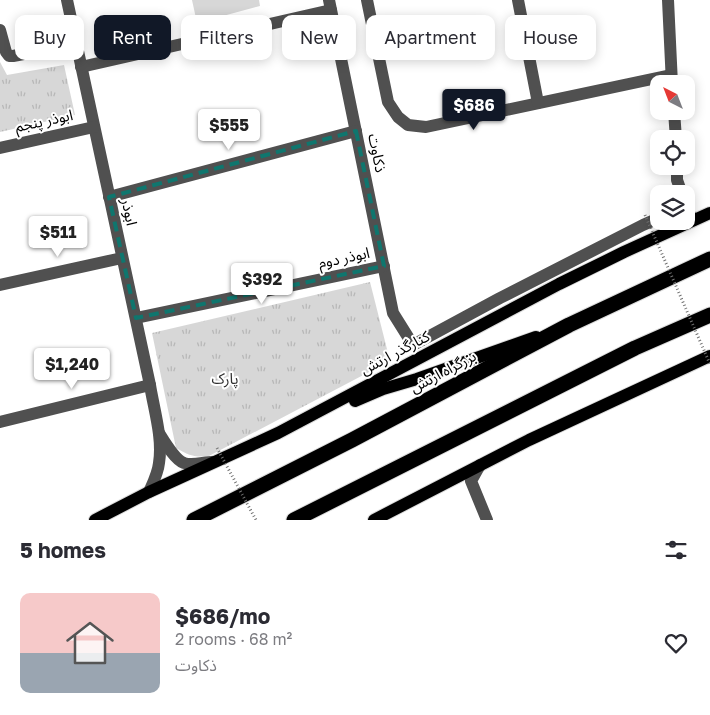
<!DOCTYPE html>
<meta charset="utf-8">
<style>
:root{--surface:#fff;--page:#f2f2f3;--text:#2b2b33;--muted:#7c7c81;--accent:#111827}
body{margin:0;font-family:"Golos Text","Noto Sans Arabic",sans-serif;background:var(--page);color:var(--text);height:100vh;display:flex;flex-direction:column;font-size:19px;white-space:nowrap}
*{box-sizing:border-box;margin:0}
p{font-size:16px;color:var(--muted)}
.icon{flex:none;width:28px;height:28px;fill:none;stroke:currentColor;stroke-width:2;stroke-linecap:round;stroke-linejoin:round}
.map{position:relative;height:520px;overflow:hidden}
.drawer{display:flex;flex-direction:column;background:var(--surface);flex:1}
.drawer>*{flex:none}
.top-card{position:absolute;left:15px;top:15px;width:680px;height:45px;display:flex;gap:10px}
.needle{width:32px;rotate:318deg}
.tools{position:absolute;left:650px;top:75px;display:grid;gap:10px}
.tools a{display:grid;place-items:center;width:45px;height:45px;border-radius:10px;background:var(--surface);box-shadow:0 2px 12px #0003;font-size:25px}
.price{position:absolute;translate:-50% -42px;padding:0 11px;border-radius:5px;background:#fff;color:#222;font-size:16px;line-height:32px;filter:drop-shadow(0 1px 2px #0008)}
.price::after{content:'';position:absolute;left:50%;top:30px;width:15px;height:11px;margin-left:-8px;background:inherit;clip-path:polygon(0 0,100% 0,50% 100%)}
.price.current{background:var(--accent);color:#fff}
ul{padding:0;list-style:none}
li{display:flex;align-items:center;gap:15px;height:125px;padding:0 20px}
li span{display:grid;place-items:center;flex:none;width:140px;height:100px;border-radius:10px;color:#555}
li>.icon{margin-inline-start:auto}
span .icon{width:60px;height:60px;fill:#fffc;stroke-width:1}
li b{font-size:21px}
h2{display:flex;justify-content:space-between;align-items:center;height:60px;padding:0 20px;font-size:21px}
.pill{padding:0 18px;border-radius:10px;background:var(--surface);box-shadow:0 2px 12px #0003;font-size:18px;line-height:45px}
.pill.current{background:var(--accent);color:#fff}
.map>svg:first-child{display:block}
</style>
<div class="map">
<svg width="710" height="520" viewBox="0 0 710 520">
<defs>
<pattern id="park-tufts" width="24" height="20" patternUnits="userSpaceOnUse" patternTransform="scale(1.25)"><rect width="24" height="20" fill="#d7d7d7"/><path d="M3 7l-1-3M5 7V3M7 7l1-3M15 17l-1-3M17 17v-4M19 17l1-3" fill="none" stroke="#b7b7b7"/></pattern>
</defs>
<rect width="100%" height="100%" fill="#fff"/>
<!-- park -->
<g fill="url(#park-tufts)">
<polygon points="0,62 7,75 64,65 75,115 0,132"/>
<path d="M 370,282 L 390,361 L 209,456 C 194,458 189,455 176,448 L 152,333 Z"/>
</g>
<!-- pitch -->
<polygon fill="#d7d7d7" points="192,0 259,0 260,6 197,23"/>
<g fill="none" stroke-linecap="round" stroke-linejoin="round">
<!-- major casing -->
<g stroke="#dbdbdb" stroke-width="14">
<g id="major">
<polyline points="355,401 383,389 417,379 536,337"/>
<polyline points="95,520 149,492 278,433 559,284 624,252 710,213"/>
<polyline points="374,520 529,440 710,356"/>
</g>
</g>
<!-- highway casing -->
<g stroke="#dbdbdb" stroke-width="17">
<g id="highway">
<polyline points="194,520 352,440 569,325 710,259"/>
<polyline points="294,520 635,348 710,315"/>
</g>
</g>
<!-- minor -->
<g stroke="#505050" stroke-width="12">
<path d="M 67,0 L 150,385 C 154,410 163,438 159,463 C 158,473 153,483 149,492"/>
<polyline points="329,0 393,313 413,345 500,298 643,225 659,218"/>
<polyline points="367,0 388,102 398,117 408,125 426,127 671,75"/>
<polyline points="518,0 538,103"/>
<polyline points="668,0 672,84"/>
<polyline points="0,30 6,52 9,56 13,56 76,44"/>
<polyline points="81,67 331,10"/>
<polyline points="674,111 676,139"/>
<polyline points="0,148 94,127"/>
<polyline points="677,166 677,180 682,194"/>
<polyline points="109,197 356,131"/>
<polyline points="686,205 692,220"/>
<polyline points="0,285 122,258"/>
<polyline points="136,318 384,266"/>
<polyline points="0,422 150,385"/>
<path d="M 159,433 C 164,441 175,460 184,463 C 192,466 204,462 212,462"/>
<polyline points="480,465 471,481 487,520"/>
</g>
<!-- major -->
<use href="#major" stroke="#000" stroke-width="12"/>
<!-- highway -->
<use href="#highway" stroke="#000" stroke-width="15"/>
<!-- path-bridge -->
<g stroke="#727272" stroke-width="3" stroke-dasharray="1 2.5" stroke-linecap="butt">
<polyline points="645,215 710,364"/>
<polyline points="217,448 256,520"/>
</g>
</g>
<!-- marked area -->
<path fill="none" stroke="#0f766e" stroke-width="4" stroke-dasharray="10 6" stroke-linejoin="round" d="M 356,131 L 384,266 L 136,318 L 109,197 Z"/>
<g text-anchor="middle" stroke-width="4" stroke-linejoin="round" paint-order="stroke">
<!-- street labels -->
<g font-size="15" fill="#000" stroke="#fff">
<text transform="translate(44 121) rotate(-12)" y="5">ابوذر پنجم</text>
<text transform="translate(377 153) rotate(79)" y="5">ذکاوت</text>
<text transform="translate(129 212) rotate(78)" y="5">ابوذر</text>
<text transform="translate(344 258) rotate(-12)" y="5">ابوذر دوم</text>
<text transform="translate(395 353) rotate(-28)" y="5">کنارگذر ارتش</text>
<text transform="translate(443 372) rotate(-28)" y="5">بزرگراه ارتش</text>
</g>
<!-- park labels -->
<g font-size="15" fill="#2e2e2e" stroke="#fff">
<text x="225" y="384">پارک</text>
</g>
</g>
</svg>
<div class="tools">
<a><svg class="needle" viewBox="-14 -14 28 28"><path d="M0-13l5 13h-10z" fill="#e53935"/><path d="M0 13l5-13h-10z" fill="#7c7c81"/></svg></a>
<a><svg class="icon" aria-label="locate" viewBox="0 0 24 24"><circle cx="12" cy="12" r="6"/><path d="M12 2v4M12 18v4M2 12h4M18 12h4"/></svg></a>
<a><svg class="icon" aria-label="layers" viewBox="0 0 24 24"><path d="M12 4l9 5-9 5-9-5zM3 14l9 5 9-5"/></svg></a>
</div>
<b class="price current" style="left:474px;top:131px">$686</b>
<b class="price" style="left:229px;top:151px">$555</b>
<b class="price" style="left:58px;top:258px">$511</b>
<b class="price" style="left:262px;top:305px">$392</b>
<b class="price" style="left:72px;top:390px">$1,240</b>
<div class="top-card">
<a class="pill">Buy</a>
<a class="pill current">Rent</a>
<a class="pill">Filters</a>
<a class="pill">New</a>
<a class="pill">Apartment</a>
<a class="pill">House</a>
</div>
</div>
<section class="drawer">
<h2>5 homes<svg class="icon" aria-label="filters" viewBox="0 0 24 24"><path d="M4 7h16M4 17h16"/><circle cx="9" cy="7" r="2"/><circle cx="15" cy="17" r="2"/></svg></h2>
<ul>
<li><span style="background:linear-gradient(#f6c9c9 60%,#9aa5b1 0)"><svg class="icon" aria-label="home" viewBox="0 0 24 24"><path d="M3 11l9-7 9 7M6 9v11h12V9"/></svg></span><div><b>$686/mo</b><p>2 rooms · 68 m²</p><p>ذکاوت</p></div><svg class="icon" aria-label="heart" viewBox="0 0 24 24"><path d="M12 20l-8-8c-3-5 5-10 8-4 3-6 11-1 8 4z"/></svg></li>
</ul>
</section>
